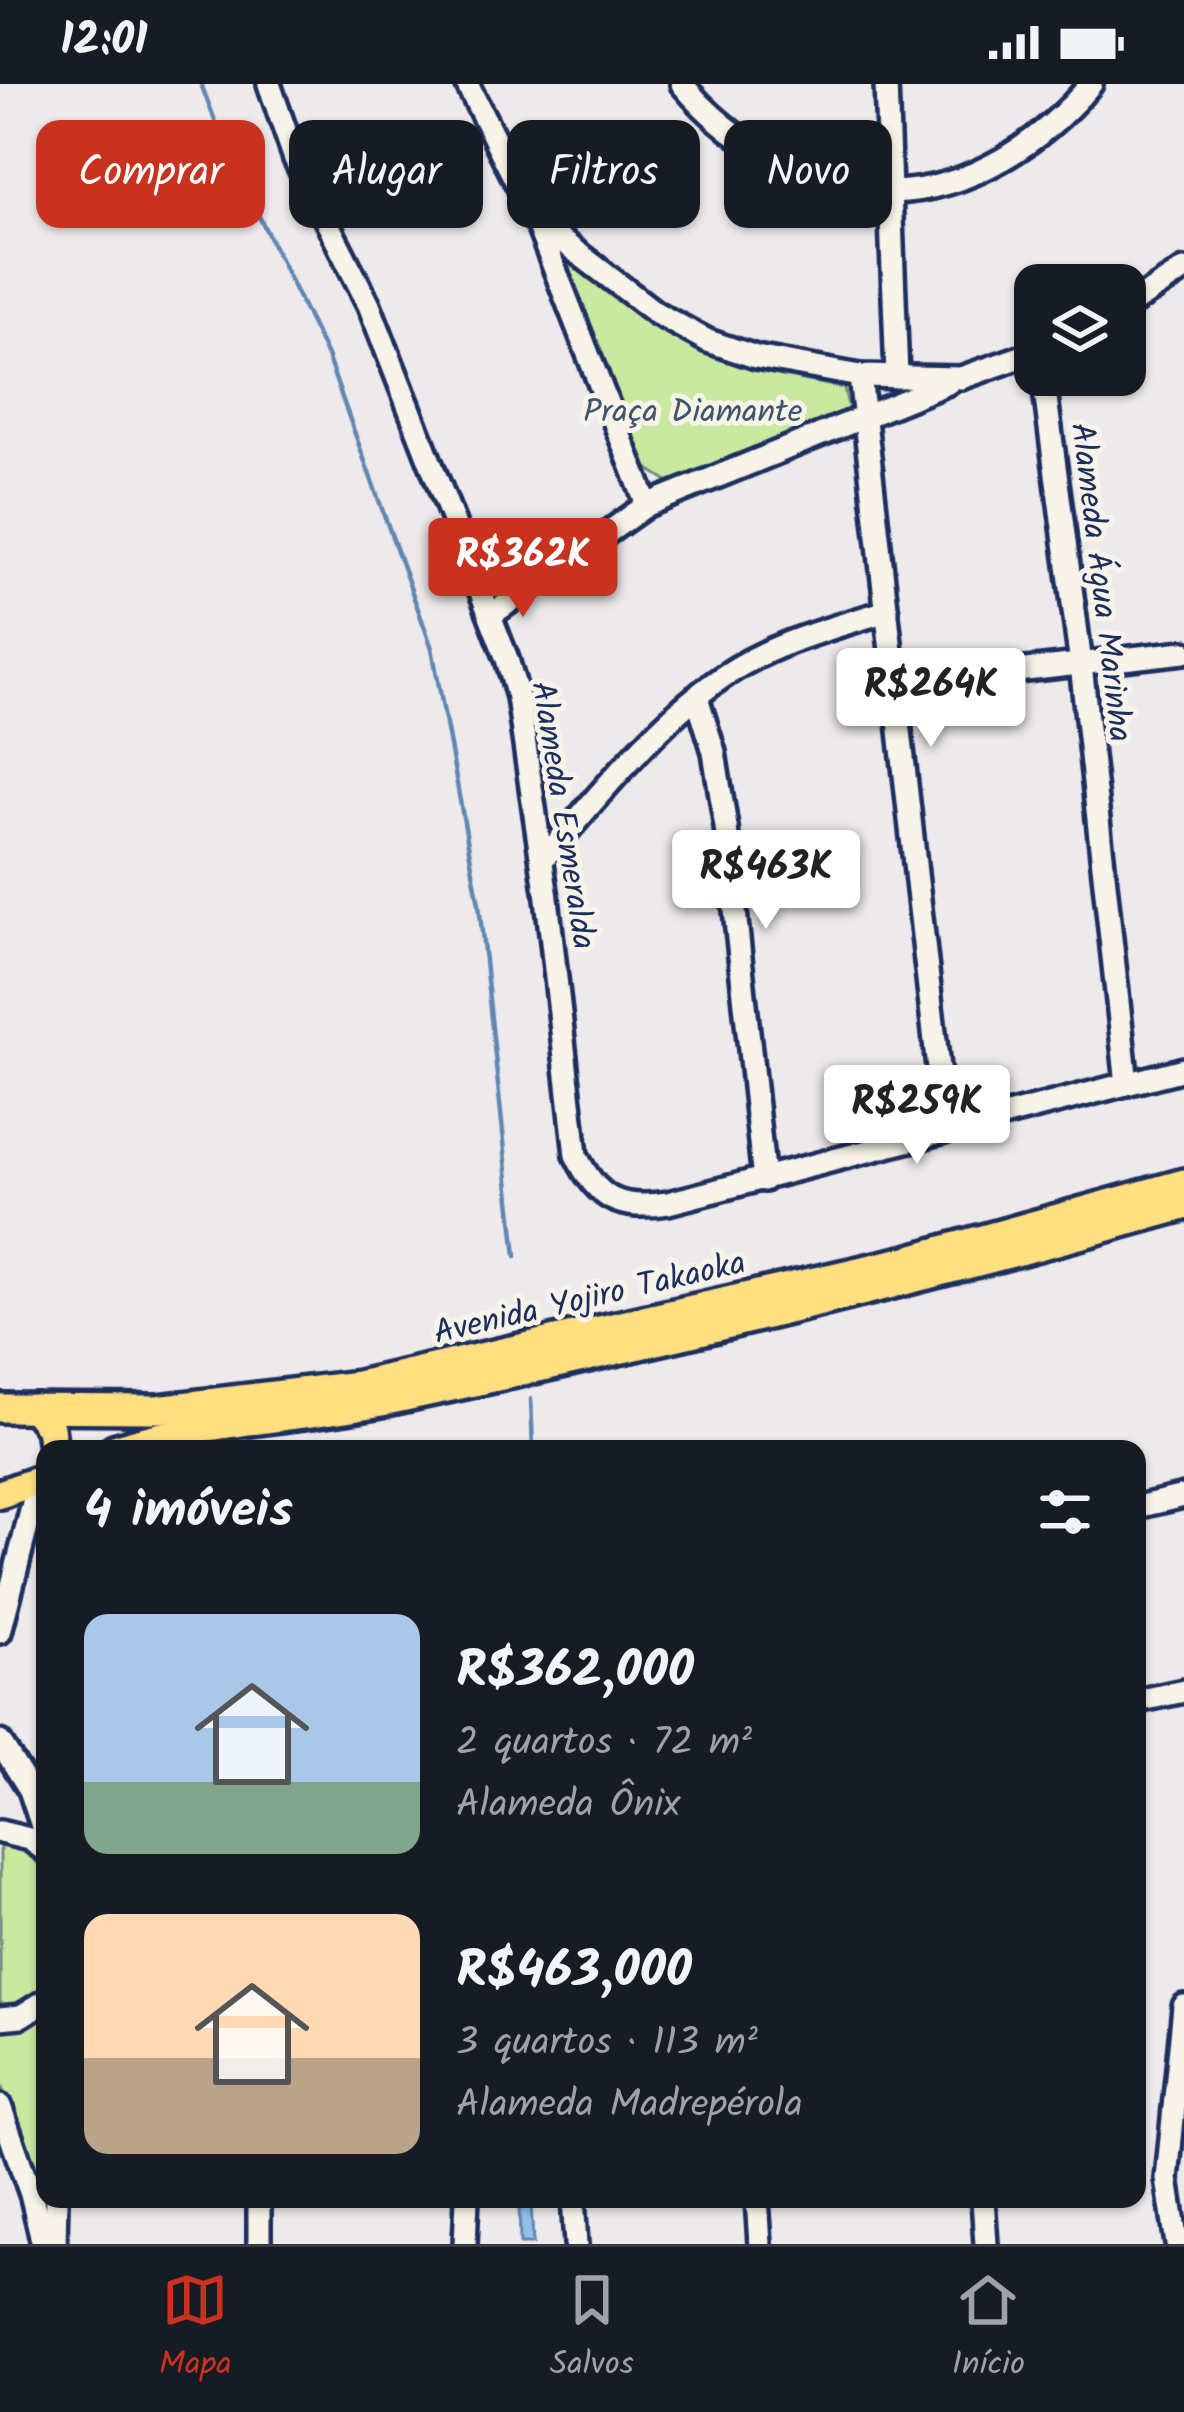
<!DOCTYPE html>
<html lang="pt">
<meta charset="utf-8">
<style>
:root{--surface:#171b24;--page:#242831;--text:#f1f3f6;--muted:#9ea1a6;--line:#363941;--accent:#c8321e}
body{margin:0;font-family:Kalam,sans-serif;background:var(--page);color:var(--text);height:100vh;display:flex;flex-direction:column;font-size:45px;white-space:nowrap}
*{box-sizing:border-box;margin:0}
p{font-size:39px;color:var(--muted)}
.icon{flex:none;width:66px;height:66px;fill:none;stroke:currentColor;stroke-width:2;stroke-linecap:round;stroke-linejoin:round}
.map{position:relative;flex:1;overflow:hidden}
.details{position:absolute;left:36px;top:1356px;width:1110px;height:768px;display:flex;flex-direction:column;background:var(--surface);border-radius:24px;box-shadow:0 3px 9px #0004}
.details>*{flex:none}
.hud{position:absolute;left:36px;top:36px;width:1113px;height:108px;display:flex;gap:24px}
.controls{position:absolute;left:1014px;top:180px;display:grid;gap:24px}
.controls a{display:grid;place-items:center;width:132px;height:132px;border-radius:24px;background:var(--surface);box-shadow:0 3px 9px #0004;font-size:60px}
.price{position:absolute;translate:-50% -102px;padding:0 27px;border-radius:12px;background:#fff;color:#222;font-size:39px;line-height:78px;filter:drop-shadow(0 3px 6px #0008)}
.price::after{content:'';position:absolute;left:50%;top:72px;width:36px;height:27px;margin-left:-18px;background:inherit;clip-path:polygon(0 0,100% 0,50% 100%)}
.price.active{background:var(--accent);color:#fff}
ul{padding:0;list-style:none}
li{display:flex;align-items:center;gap:36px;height:300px;padding:0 48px}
li span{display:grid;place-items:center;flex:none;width:336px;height:240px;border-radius:24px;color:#555}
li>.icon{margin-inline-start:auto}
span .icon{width:144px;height:144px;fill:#fffc;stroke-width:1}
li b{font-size:51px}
h2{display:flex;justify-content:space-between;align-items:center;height:144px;padding:0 48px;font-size:51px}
.pill{padding:0 42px;border-radius:24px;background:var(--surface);box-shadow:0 3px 9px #0004;font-size:42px;line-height:108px}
.pill.active{background:var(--accent);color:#fff}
.status{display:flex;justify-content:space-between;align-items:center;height:84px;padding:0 60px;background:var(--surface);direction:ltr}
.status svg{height:33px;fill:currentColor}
.menu{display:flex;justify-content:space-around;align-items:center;height:168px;border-top:3px solid var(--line);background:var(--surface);font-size:33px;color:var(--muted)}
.menu a{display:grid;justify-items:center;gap:6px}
.menu .active{color:var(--accent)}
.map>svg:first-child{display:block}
</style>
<div class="status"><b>12:01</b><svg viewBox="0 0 49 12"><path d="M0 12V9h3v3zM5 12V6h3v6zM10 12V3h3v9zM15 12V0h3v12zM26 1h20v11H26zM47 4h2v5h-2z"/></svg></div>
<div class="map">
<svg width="1184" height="2160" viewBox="0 0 1184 2160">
<rect width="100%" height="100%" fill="#eeeaeb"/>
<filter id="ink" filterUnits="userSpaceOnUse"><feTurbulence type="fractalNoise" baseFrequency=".00833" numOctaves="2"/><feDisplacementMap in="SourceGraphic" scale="24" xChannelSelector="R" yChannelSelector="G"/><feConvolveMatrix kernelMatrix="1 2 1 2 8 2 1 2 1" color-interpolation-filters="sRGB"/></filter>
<g filter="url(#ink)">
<!-- green -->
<g fill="#c9e9a1" stroke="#728c80" stroke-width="3">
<polygon points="555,160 700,264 772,290 844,304 849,327 671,399 647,384"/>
<polygon points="0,1760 22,1766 45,1785 45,1909 25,1924 0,1927"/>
<polygon points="45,1935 44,2116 0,1998 0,1943"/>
</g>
<!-- water -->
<polygon fill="#8fc1eb" stroke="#6187b3" stroke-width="3" points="519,2115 531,2115 533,2160 520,2160"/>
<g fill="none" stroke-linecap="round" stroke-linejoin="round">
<!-- stream -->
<g stroke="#6187b3" stroke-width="4.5">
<polyline points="201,0 224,60 327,272 432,564 479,820 516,1172"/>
<polyline points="531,1315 533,1365"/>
</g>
<!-- minor casing -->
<g stroke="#1b2f5e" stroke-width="30">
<g id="minor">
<path d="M 269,0 L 295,75 L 369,221 L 507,575 L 518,613 L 547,814 L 576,1071 C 598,1117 620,1126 668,1119 L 1184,985"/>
<polyline points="467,0 536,137 647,421"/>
<path d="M 682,0 C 727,54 786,88 855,102 C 867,104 880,109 892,108 C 971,106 1042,58 1091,0"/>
<polyline points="886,0 897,293"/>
<polyline points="536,137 656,229 708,257 756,273 860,292 961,294 1035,268"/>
<polyline points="1125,224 1184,186"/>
<polyline points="1043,291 1081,580 1127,1000"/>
<polyline points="860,292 945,1046"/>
<polyline points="491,531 647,421 948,299"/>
<polyline points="895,601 1184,568"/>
<polyline points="697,613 714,668 726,743 764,1096"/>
<path d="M 542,776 C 599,713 653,640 724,592 C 772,559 832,544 887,527"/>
<polyline points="1137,1423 1184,1412"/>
<polyline points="0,1548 39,1396"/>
<polyline points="1137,1617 1184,1607"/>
<polyline points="0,1658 30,1706 45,1751"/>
<polyline points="0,1748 29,1755 45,1766"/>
<polyline points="0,1934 21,1932 45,1917"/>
<polyline points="0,2022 32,2113 43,2160"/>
<polyline points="259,2115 259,2160"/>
<polyline points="573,2115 576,2160"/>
<polyline points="757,2115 760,2160"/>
<polyline points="983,2115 986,2160"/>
<polyline points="55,2160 56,2115"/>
<polyline points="465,2160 467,2115"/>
<polyline points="1177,2160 1167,2095 1184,1922"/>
</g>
</g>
<!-- major casing -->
<g stroke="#1b2f5e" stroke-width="36">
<g id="major">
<polyline points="0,1324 157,1325 358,1301 903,1177 1184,1099"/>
<polyline points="34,1324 50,1344 53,1365"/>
<path d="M 114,1365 C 204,1336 299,1335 391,1316 C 657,1260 922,1196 1184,1122"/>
<polyline points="0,1410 45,1394"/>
</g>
</g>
<!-- minor -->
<use href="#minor" stroke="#f7f3e8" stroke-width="21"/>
<!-- major -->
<use href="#major" stroke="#ffdf80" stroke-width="27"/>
</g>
</g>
<g text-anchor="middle" stroke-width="10" stroke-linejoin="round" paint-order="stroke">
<!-- park labels -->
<g font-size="33" fill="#3e546b" stroke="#f7f3e8">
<text x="693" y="338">Praça Diamante</text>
</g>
<!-- street labels -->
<g font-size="33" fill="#1b2f5e" stroke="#f7f3e8">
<text transform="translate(1103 498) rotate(83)" y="12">Alameda Água Marinha</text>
<text transform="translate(565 731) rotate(81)" y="12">Alameda Esmeralda</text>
<text transform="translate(589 1212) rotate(-13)" y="12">Avenida Yojiro Takaoka</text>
</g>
</g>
</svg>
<div class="controls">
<a><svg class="icon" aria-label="layers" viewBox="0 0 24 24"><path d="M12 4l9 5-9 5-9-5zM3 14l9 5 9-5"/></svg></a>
</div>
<b class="price active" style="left:523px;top:536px">R$362K</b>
<b class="price" style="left:931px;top:666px">R$264K</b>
<b class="price" style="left:766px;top:848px">R$463K</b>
<b class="price" style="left:917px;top:1083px">R$259K</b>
<div class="hud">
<a class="pill active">Comprar</a>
<a class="pill">Alugar</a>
<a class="pill">Filtros</a>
<a class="pill">Novo</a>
</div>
<section class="details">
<h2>4 imóveis<svg class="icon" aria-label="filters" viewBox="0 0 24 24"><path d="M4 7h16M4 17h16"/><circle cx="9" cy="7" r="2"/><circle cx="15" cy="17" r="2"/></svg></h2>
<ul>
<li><span style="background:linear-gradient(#a9c7e8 70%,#7fa58c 0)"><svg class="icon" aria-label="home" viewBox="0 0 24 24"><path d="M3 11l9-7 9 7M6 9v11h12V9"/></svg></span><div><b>R$362,000</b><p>2 quartos · 72 m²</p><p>Alameda Ônix</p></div></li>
<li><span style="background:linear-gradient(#ffd9b3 60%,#b9a48a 0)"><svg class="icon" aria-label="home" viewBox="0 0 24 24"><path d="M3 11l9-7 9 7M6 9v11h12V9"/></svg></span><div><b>R$463,000</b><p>3 quartos · 113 m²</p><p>Alameda Madrepérola</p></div></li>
</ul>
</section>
</div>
<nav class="menu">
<a class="active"><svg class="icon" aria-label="map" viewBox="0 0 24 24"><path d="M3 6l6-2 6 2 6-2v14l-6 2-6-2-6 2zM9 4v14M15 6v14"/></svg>Mapa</a>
<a><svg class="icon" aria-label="saved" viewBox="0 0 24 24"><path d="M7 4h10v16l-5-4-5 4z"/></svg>Salvos</a>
<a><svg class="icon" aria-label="home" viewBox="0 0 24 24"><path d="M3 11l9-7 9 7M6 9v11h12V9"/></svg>Início</a>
</nav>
